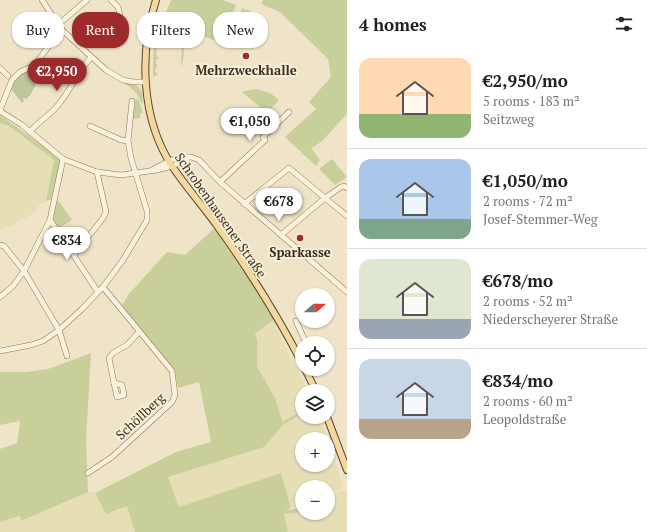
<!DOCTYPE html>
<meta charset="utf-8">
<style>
:root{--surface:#fff;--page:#f6f6f6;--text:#202124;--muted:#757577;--line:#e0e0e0;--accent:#9e2a2b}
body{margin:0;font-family:"PT Serif",serif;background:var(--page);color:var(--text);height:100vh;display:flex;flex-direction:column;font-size:15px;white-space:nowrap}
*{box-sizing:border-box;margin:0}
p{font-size:13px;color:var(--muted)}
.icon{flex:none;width:22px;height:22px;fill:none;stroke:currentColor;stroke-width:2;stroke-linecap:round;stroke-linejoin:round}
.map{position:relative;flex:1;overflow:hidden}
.details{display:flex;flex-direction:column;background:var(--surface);width:300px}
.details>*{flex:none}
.top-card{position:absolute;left:12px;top:12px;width:275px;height:36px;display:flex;gap:8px}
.needle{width:26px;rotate:70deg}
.tools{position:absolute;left:295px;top:288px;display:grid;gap:8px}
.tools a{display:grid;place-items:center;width:40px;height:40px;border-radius:50%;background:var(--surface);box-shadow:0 1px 3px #0004;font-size:20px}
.price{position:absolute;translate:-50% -34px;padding:0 9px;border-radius:14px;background:#fff;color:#222;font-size:13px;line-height:26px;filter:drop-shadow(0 1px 2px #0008)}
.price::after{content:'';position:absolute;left:50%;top:24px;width:12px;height:9px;margin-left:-6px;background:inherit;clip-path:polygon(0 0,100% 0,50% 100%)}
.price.on{background:var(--accent);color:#fff}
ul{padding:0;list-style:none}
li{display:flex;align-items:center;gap:12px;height:100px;padding:0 12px}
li+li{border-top:1px solid var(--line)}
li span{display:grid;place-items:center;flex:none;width:112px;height:80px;border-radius:12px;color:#555}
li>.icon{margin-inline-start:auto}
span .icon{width:48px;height:48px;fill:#fffc;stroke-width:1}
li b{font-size:17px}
h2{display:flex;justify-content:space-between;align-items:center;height:48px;padding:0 12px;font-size:17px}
.tag{padding:0 14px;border-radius:16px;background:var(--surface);box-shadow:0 1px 3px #0004;font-size:14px;line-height:36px}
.tag.on{background:var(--accent);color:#fff}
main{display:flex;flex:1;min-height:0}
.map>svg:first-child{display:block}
</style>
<main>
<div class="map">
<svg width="347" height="532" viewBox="0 0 347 532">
<rect width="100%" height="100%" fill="#f0e4c8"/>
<!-- farmland -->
<g fill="#e6deb5">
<polygon points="0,123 9,126 54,160 46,201 39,205 37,211 15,224 0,230"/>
<polygon points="277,317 279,320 276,324 276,328 308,391 302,391 302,411 284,421 288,422 302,413 302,417 319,417 328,439 302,439 302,465 328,465 328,440 343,486 343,488 328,495 328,487 302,487 302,505 291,508 281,473 179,507 168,477 205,466 275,398 257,366 257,339 255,334"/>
<polygon points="345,490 347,497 347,532 288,532 284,514 302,512 302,513 328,513 328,500 332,499 336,493"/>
<polygon points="88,492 95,493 106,514 127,505 135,532 0,532 0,522 21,516 22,521"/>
</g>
<!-- green -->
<g fill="#c9cf9b">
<polygon points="171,0 223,0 236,5 221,43 163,20"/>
<polygon points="263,0 347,0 347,114 321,142 311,148 320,160 316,166 285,137 316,109 309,102 331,77 328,59 280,12 261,4"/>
<polygon points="242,8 259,15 248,42 231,35"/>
<polygon points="154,29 161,31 160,34 157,34 157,44 160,45 157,47 156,56 159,58 156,60 156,64 158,66 156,67 155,72 158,73 157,75 153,77"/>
<path d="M 165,32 C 170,34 176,35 180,38 C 187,42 183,58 182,66 L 181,65 L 182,45 L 181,41 L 177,40 L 177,36 L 165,38 Z"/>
<path d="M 118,80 L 136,85 L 140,89 L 142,92 L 143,103 L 141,103 C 138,92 128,85 118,80 Z"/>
<polygon points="256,89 270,93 279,100 267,113 242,92 245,91"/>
<polygon points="138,98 143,113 140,114 140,118 133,119 135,101"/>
<polygon points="0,115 61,159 59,173 51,199 46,201 54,160 9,126 0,123"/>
<polygon points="332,159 347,177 335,185 319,169"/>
<polygon points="58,200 72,220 59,228 53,219"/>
<polygon points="217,226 277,317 255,334 257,339 257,366 275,398 283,424 284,421 302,411 302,413 283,425 264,447 168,477 179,507 281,473 291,508 285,511 302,507 302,512 284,514 288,532 135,532 127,506 106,514 95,493 176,452 211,442 199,382 178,388 175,372 122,306 128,295 167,252 185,255"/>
<polygon points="91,353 86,441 88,492 21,521 20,516 0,522 0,449 17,443 20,421 0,425 0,372 26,372 48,369"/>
</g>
<!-- cemetery -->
<polygon fill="#bfc49a" points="28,70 38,81 31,94 26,99 25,98 23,99 24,101 22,103 10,88 15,78"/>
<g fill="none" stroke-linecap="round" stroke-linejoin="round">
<!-- minor casing -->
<g stroke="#8d765c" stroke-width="6">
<g id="minor">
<polyline points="42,0 61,29 106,70 123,80 134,82 146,82"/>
<polyline points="111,0 118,7 120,15 119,40"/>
<polyline points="59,24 87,0"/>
<polyline points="119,26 112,34 114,38 119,39"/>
<polyline points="0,68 8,76"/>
<polyline points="0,110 12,80 20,72 35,65 61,29"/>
<polyline points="0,111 22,125 63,159 97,172 121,175 157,170 172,166 186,160 188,157"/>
<polyline points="90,126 121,140 128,141"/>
<path d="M 30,132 C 38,121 51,115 59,104 C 71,89 78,72 91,57"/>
<polyline points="152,170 169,161 180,157 191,157 199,160 220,182 347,292"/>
<polyline points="220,182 265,140 263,137 289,112"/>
<polyline points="244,204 289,168 325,198 341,187 344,186 347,188"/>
<polyline points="50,220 98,292"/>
<polyline points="281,235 325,198 347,216"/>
<polyline points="0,245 4,246 24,271 59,330 67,356"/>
<polyline points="74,255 103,218 106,212 97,172"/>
<polyline points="0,297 13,286 24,271 50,220 63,159"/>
<polyline points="296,321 306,343"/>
<polyline points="0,351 31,345 43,341 59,330 82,309 103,287 123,260 147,220 147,211 131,158 128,141 132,101"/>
<polyline points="114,383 109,358 113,353 127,345 139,332"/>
<polygon points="114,383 122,385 124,395 117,397"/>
<polyline points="88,473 112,457 172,402 175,395 172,371 103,287"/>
</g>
</g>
<!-- major casing -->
<g stroke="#5b4430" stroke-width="8">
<g id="major">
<path d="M 156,0 C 139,53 141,119 172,166 C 186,187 203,206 218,227 C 249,270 277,315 302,363"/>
<polyline points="305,369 316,391"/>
<polyline points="327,417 347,470"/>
</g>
</g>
<!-- minor -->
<use href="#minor" stroke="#faf1dc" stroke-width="5"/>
<!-- major -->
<use href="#major" stroke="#f3d9a0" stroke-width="6"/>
</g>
<!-- markers -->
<g fill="#9e2a2b" stroke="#f7eed8" stroke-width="1.5">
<circle cx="246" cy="56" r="4"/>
<circle cx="300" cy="238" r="4"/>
</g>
<g text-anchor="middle" stroke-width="4" stroke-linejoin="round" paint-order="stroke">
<!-- poi labels -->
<g font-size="13" font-weight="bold" fill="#3d2e20" stroke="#f7eed8">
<text x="246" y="75">Mehrzweckhalle</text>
<text x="300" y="257">Sparkasse</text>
</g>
<!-- street labels -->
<g font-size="13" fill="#3d2e20" stroke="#f7eed8">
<text transform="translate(221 215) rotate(55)" y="5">Schrobenhausener Straße</text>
<text transform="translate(140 416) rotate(-43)" y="5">Schöllberg</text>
</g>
</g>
</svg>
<div class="tools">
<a><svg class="needle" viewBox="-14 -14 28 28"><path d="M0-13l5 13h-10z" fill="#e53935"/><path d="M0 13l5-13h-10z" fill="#757577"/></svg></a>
<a><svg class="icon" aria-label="locate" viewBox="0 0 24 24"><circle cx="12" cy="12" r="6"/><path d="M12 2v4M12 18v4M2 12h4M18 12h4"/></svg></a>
<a><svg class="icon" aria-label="layers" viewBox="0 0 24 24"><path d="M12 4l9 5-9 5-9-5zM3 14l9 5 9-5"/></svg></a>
<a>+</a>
<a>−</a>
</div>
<b class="price on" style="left:57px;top:92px">€2,950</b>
<b class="price" style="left:250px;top:142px">€1,050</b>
<b class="price" style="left:279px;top:222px">€678</b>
<b class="price" style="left:67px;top:261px">€834</b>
<div class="top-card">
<a class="tag">Buy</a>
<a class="tag on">Rent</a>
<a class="tag">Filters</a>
<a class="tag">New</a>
</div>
</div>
<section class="details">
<h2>4 homes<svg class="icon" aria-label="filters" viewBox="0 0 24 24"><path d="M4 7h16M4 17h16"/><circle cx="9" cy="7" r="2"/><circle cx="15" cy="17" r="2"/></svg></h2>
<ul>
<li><span style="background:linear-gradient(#ffd9b3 70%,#8fb573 0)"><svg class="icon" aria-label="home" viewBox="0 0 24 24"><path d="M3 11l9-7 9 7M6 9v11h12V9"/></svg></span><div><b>€2,950/mo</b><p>5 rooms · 183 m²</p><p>Seitzweg</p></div></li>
<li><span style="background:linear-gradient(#a9c7e8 75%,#7fa58c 0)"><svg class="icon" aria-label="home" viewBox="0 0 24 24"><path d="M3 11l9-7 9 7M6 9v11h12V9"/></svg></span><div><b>€1,050/mo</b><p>2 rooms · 72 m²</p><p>Josef-Stemmer-Weg</p></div></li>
<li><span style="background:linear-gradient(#dfe7d0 75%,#9aa5b1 0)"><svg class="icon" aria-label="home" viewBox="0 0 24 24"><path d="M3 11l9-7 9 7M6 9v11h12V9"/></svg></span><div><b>€678/mo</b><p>2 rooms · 52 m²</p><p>Niederscheyerer Straße</p></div></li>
<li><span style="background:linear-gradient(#c9d6e8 75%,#b9a48a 0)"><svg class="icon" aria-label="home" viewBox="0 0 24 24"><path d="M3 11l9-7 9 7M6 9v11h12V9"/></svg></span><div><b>€834/mo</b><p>2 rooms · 60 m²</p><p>Leopoldstraße</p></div></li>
</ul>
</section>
</main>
